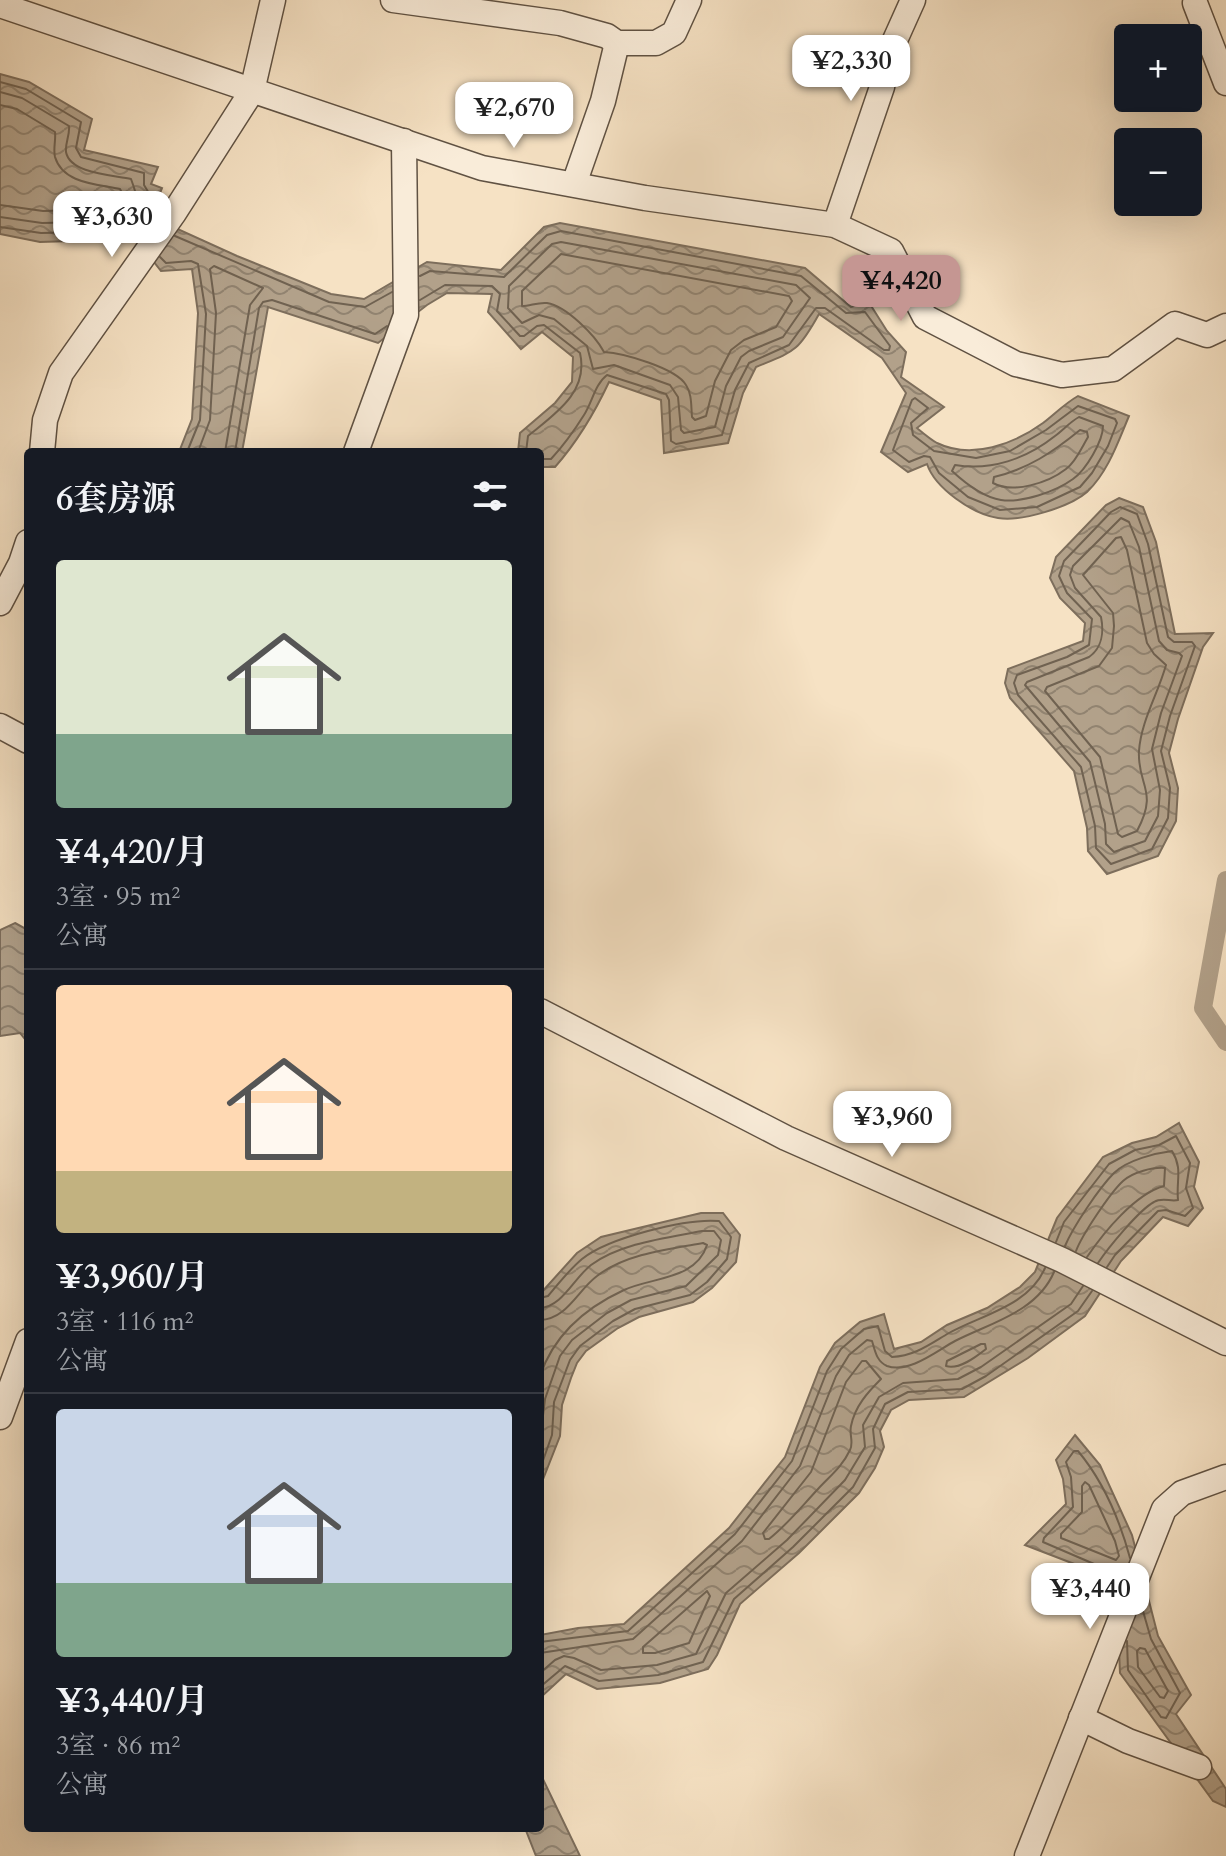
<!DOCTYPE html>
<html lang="zh">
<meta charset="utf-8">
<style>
:root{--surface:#171b24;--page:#20242c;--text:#f1f3f6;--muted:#9ea1a6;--line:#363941;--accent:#c59692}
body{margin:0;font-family:Cardo,"Noto Serif SC",serif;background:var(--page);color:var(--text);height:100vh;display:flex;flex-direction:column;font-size:30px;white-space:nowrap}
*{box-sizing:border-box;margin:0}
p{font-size:26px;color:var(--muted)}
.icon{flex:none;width:44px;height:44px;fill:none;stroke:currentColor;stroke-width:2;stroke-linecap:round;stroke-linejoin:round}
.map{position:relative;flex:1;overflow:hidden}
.drawer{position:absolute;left:24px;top:448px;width:520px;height:1384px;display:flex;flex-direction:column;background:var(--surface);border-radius:8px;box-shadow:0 8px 32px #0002}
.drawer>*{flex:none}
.tools{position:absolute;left:1114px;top:24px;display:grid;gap:16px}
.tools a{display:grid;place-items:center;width:88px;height:88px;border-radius:8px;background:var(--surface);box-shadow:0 8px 32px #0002;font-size:40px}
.price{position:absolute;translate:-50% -68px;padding:0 18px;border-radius:16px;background:#fff;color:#222;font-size:26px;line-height:52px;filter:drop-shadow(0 2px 4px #0008)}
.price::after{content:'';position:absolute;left:50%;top:48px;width:24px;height:18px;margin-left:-12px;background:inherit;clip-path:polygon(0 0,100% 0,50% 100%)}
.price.selected{background:var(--accent);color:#111}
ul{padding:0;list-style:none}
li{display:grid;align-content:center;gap:16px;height:424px;padding:0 32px}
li+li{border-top:2px solid var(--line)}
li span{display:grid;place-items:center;height:248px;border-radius:8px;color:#555}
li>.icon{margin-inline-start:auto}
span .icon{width:144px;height:144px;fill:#fffc;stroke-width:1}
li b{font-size:34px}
h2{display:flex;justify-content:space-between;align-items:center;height:96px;padding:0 32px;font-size:34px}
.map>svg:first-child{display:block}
</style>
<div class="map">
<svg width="1226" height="1856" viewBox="0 0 1226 1856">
<defs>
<pattern id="water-waves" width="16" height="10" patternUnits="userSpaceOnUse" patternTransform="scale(2)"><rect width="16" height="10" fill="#b2a18a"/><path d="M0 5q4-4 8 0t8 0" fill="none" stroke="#918370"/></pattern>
</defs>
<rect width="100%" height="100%" fill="#f6e2c4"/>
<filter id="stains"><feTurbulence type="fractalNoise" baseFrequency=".0025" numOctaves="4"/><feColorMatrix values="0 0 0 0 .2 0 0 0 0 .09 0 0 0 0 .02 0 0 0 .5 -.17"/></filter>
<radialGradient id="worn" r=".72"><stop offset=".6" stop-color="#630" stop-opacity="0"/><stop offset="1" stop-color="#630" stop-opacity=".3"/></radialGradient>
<!-- water -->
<g fill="url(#water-waves)" stroke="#7d6e5c" stroke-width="2">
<path d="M 0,74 L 29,82 L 92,119 L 84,150 L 158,167 L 151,184 L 162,188 L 151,217 L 237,256 L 331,294 L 364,299 L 427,262 L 501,270 L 544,227 L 560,223 L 805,268 L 851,307 L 868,301 L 887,331 L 906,352 L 901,377 L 944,407 L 917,428 C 923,433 930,439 937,443 C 972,460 1014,444 1043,423 C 1055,414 1064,404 1078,396 L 1129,416 C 1118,442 1108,472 1087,492 C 1070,507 1021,522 998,518 C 972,514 935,488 927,464 L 908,472 L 881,452 L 906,393 L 882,358 L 819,314 C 798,352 795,351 756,367 L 743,393 L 728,443 L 664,453 L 661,400 L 609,382 C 594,414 578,441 555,467 L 540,467 L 540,452 L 518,452 L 520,433 L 555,403 L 572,382 L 573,357 L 542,332 L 521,349 L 488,312 L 492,294 L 447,293 L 427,305 L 378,343 L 268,307 L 242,452 L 179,452 L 192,419 L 198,313 L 192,269 L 161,271 L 136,239 L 40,242 L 0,234 Z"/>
<polygon points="1119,498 1143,507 1156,542 1175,634 1213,633 1203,647 1178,719 1169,753 1178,788 1176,821 1158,856 1107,874 1088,851 1087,828 1074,771 1010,698 1005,683 1008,669 1083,641 1085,623 1060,598 1050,578 1056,557 1106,505"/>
<polygon points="15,923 28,930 28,1043 20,1033 0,1036 0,930"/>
<polygon points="1179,1123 1199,1162 1194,1187 1203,1208 1188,1226 1163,1217 1121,1261 1085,1316 1028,1358 964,1397 909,1400 891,1410 880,1431 884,1447 875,1468 859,1493 799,1553 740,1604 717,1655 708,1669 660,1683 597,1689 566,1674 540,1698 540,1635 578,1628 624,1624 729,1528 785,1457 820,1367 835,1343 860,1322 884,1314 894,1349 921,1342 947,1325 987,1308 1020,1287 1035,1272 1057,1218 1103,1157 1132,1143 1156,1137"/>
<polygon points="701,1213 723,1213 740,1235 736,1262 712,1288 693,1302 639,1317 618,1328 586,1351 577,1363 571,1378 562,1405 560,1436 540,1487 541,1293 577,1253 601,1237"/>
<polygon points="1075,1435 1100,1465 1132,1535 1158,1636 1191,1695 1176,1714 1226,1789 1226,1807 1213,1801 1120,1673 1116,1580 1025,1545 1066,1504 1063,1479 1056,1460"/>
<polygon points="540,1773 580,1856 536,1856 525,1828 540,1828"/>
</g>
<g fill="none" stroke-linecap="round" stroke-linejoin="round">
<!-- shore -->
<g stroke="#706251" stroke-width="2">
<polyline points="0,82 26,89 81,122 76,148 81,157 144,173 144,185 150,195 143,216 149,224"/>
<path d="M 0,92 L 22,98 L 69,126 C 70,135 65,143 66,152 C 70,174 114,175 131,179 C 137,195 141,206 130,221 L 42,223 L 0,217"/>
<path d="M 0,105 L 17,109 L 55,132 C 56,140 53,149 55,157 C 63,184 98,184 120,189 L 125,199 L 119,209 L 43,211 L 0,205"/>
<polyline points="0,227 41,233 136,231 142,234"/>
<polyline points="175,236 329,302 365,307 392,292"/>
<polygon points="561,242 796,285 810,298 783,337 749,351 741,357 726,386 715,427 684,433 681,430 678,397 670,385 614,365 593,369 587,346 554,319 539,315 522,323 508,308 509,286 552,244"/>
<path d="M 561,254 L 789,296 L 792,301 L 776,327 L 744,340 L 731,350 L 715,381 L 706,416 L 695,420 L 692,417 C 691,406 692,394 686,385 C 676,368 623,353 604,352 C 595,335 566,306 547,303 C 538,302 530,306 522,306 L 522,291 Z"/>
<polyline points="160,257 166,263 191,261 198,264 206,314 200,420 187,452"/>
<path d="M 420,276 L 430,271 L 504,277 L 547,235 L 561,231 L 801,276 L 846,313 L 865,312 L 890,346 L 889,350 L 884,350 L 825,308 L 816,308 L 789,345 L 749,363 L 735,390 L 722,435 L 676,444 L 671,441 L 669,400 L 666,394 L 607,375 C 595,384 592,403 584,415 C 574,431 564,445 551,459 L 540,459"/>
<path d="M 420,300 L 445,285 L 492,286 L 500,294 L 497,311 L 520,336 L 524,336 L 537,326 L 544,325 L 580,353 C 589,392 555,414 528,436 L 526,452"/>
<polygon points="915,398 928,408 911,423 913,435 934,451 976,458 1010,451 1046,430 1078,406 1115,419 1117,423 1108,446 1092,473 1080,487 1037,507 1000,510 968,497 939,473 930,457 924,456 909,462 893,450 912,400"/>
<path d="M 1079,417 L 1103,426 C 1103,441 1086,470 1073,479 C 1055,492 1022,503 1001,500 C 982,497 965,483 952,471 L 955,465 C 991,471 1026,459 1055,436 C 1063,430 1070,422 1079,417 Z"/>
<path d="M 1080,430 L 1087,432 L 1088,437 C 1082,447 1076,462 1066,469 C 1048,483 1013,494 993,483 L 994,477 C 1028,469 1053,452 1080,430 Z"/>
<polyline points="198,452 210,420 216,313 210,269 214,266 263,288 250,305 225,452"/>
<polyline points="235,452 259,308 263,302 272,300 375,334 387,326"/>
<polygon points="1120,507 1137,514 1148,544 1168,637 1174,642 1192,642 1195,646 1170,716 1161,751 1170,788 1168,818 1152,849 1111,864 1096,848 1095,826 1081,767 1018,695 1014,683 1017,675 1067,657 1089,645 1092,619 1067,593 1059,576 1064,561 1111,512"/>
<path d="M 1121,518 L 1129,522 L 1139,547 L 1159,641 L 1167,650 L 1179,653 L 1182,656 L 1161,713 L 1152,749 L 1160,790 L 1158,816 L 1145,841 L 1114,852 L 1106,844 L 1105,824 L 1090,762 L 1025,685 L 1027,682 L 1089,657 C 1102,648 1104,632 1101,617 L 1075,588 L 1070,575 L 1073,566 Z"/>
<path d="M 1121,537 L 1127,550 L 1147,643 L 1154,654 L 1166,665 C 1158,694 1141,721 1139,751 C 1137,786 1159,790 1137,831 L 1122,837 L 1118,834 L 1100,757 L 1045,691 L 1047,687 L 1099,666 L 1112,648 L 1114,626 L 1113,613 L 1083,575 L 1116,538 Z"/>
<polyline points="1056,1242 1064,1222 1109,1164 1135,1150 1159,1145 1176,1136 1190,1163 1186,1188 1193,1208 1185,1216 1166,1210 1158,1211 1115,1255 1107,1267"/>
<path d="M 1065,1246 C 1073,1227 1099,1188 1114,1173 C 1127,1160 1156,1153 1172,1151 C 1183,1169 1176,1180 1178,1200 C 1171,1202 1162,1197 1154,1202 C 1139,1210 1108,1248 1098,1263"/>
<path d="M 1076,1251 C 1082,1235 1110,1193 1123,1181 C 1133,1172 1153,1167 1165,1168 L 1164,1186 C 1135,1194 1104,1232 1087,1257"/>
<path d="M 540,1298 L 548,1296 C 559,1283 569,1270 582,1259 C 608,1238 686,1218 719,1221 L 731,1237 L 727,1259 L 707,1282 L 690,1295 L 635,1309 L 613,1321 L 580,1346 L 570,1360 L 554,1402 L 552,1435 L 540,1469"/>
<path d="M 540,1308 C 562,1307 574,1278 591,1265 C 621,1243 666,1238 702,1231 L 714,1231 L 721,1240 L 718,1255 L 686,1286 L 631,1300 L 607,1313 L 572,1340 L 560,1356 L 545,1399 L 540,1441"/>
<path d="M 540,1320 C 567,1319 577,1291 597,1276 C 625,1254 669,1249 703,1243 L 707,1245 C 696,1280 652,1277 624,1290 C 585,1308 554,1334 540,1376"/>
<path d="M 981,1344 L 985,1344 L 986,1349 C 976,1357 959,1370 946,1366 L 947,1361 Z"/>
<path d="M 862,1361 L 866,1361 L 881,1379 C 868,1392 855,1406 851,1426 C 849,1435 854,1442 850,1450 C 842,1467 830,1476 818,1489 C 802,1506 788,1524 769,1539 L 765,1539 L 763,1533 L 811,1472 L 846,1382 Z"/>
<polygon points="1085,1482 1089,1485 1115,1541 1119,1556 1116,1560 1061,1538 1061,1534 1082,1512 1082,1486"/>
<path d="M 1122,1576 L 1043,1542 L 1044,1538 L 1073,1507 L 1071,1477 L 1066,1462 L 1074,1451 L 1078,1451 C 1103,1481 1120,1521 1130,1558"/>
<polygon points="707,1591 710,1596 689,1643 655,1653 643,1653 643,1647"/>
<polyline points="1127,1641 1128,1670 1161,1717 1166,1718 1180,1693 1151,1639 1141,1604"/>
<path d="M 540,1642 L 628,1631 L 735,1534 L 792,1461 L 827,1371 L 841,1349 L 864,1329 L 878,1326 L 885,1351 L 892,1357 C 915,1356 930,1344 949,1333 C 981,1315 1029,1306 1045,1268"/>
<polygon points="1140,1648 1145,1649 1168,1691 1164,1698 1160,1697 1138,1667 1137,1651"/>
<path d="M 540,1653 L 633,1639 L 742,1541 L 800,1466 L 836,1376 L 849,1355 L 867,1340 L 872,1341 C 875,1350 876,1361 887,1366 C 909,1374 938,1350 955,1341 C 990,1323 1037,1312 1054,1272"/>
<polyline points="540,1673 555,1660 564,1656 574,1658 601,1670 657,1665 696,1654 726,1593 787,1540 845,1480 865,1447 863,1425 879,1397 903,1383 958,1379 981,1367 1071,1304 1083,1286"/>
<polyline points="540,1687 565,1666 599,1681 658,1675 703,1662 734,1599 793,1547 853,1487 875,1448 873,1429 885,1404 908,1392 962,1389 986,1376 1078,1311 1092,1291"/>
</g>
<!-- canal -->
<polyline stroke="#b2a18a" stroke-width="18" points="1226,880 1203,1008 1226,1042"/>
<!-- minor casing -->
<g stroke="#605243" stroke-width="27">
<g id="minor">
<polyline points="393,0 560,23 607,36 617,43 656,43 674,33 689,0"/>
<polyline points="1195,3 1226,83"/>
<polyline points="0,5 482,168 645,198 835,225 891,251 925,317 1016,364 1062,375 1113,369 1175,324 1207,335 1226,326"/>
<polyline points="574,184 603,101 617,43"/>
<polyline points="835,225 882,87 887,58 913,0"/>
<polyline points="42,452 45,420 61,373 174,213 252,91 273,0"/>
<polyline points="356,452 406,315 404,141"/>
<polyline points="0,603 21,563 28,542"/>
<polyline points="0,726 28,741"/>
<polyline points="540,1011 786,1138 1062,1260 1226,1343"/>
<polyline points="0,1417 28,1341"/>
<polyline points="1081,1718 1128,1741 1199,1767"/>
<polyline points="1027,1856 1164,1509 1182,1493 1226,1477"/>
</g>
</g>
<!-- minor -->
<use href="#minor" stroke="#f9ecd9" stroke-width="24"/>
</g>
<rect width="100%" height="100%" filter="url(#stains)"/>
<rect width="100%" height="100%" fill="url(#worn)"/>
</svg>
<div class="tools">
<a>+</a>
<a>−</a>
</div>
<b class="price" style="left:851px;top:103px">¥2,330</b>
<b class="price" style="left:514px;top:150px">¥2,670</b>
<b class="price" style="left:112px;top:259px">¥3,630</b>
<b class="price selected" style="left:901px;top:323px">¥4,420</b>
<b class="price" style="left:892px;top:1159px">¥3,960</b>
<b class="price" style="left:1090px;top:1631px">¥3,440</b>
<section class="drawer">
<h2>6套房源<svg class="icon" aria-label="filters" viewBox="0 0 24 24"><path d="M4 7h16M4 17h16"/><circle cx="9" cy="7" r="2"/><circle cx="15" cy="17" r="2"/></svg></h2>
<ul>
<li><span style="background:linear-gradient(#dfe7d0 70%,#7fa58c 0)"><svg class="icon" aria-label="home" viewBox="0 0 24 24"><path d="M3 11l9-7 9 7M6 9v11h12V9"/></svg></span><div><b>¥4,420/月</b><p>3室 · 95 m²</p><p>公寓</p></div></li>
<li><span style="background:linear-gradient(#ffd9b3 75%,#c2b280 0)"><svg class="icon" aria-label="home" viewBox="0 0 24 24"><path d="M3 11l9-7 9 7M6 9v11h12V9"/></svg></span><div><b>¥3,960/月</b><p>3室 · 116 m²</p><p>公寓</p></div></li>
<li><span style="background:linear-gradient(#c9d6e8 70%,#7fa58c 0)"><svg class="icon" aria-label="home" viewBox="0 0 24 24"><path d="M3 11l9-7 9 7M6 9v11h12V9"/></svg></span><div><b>¥3,440/月</b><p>3室 · 86 m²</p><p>公寓</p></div></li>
</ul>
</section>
</div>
